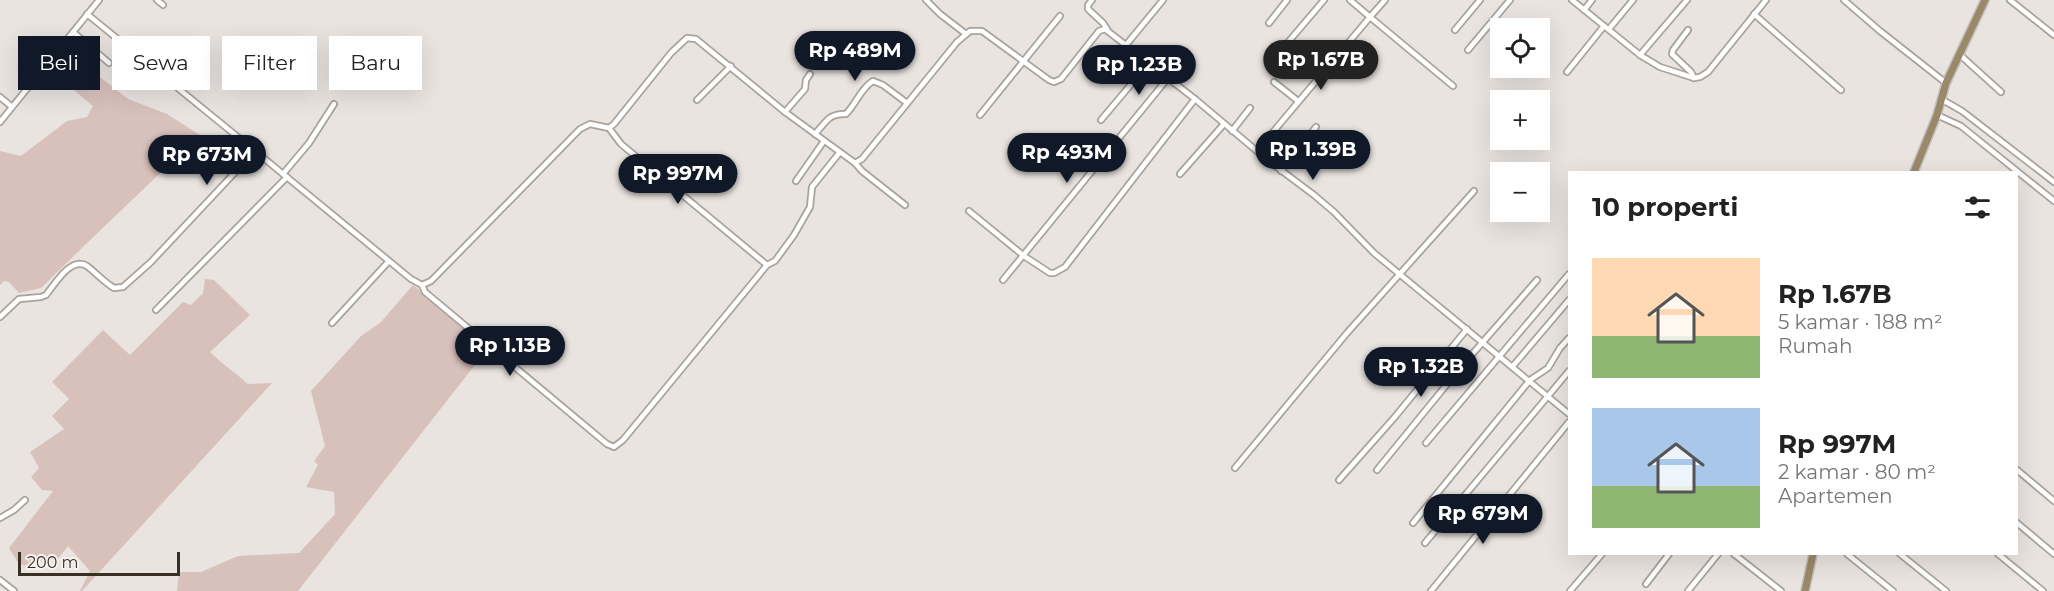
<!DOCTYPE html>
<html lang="id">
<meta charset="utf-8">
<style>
:root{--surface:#fff;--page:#f2f2f2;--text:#222;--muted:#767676;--accent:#111827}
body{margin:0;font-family:Montserrat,sans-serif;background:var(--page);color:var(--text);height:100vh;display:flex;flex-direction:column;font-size:22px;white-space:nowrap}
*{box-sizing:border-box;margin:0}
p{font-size:20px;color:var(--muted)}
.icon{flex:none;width:33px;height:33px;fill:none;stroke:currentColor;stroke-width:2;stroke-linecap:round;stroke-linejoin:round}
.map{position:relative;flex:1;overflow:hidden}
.panel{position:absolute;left:1568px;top:171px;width:450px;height:384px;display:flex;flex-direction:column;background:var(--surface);border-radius:0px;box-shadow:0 6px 24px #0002}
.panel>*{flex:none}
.top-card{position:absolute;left:18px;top:36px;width:570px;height:54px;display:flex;gap:12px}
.tools{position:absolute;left:1490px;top:18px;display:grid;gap:12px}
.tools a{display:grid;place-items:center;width:60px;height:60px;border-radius:0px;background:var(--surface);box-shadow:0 6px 24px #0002;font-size:30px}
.scale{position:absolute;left:18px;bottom:15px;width:162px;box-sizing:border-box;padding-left:6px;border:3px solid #373023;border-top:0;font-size:16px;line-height:21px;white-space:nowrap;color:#373023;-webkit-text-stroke:4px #f6f2f0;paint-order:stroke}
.price{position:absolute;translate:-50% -51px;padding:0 14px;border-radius:21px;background:var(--accent);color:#fff;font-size:20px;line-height:39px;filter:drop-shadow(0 2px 3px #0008)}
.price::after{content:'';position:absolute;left:50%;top:36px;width:18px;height:14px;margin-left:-9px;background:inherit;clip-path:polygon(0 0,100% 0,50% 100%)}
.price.on{background:#222;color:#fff}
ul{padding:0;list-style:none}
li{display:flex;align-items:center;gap:18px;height:150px;padding:0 24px}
li span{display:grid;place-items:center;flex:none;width:168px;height:120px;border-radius:0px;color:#555}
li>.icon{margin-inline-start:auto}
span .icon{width:72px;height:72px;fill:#fffc;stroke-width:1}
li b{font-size:26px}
h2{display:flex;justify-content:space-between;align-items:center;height:72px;padding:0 24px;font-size:26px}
.pill{padding:0 21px;border-radius:0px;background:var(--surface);box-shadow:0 6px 24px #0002;font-size:21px;line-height:54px}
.pill.on{background:var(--accent);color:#fff}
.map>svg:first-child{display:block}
</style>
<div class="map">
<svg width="2054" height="591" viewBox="0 0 2054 591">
<rect width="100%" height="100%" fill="#e9e4e0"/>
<!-- green -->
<g fill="#d8c0bb">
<polygon points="62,59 87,67 128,99 167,114 200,135 87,243 41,288 19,293 9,282 4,281 0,285 0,151 21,156 67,121 87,117 93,106 51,71"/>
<path d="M 205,279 L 214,280 L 250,315 L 210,352 C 222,364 236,373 248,384 L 272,383 L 82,591 L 80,591 L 90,571 L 68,546 L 57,560 L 42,560 L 27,568 L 17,561 L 9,548 L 53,491 L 42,490 L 31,477 L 39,468 L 30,452 L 64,429 L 52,416 L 69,399 L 52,382 L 103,330 L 130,355 L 183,302 L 191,305 L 203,293 Z"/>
<polygon points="413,285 489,347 298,591 177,591 179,572 201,572 238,556 299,553 335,514 334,492 306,487 318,465 314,461 325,446 311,391 361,336 380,323"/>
</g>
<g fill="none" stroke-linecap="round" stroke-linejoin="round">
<!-- minor casing -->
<g stroke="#a9a39c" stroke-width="8">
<g id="minor">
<polyline points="157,0 163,5"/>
<polyline points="926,0 940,14 966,34"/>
<polyline points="1092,0 1088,5 1088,9 1103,23 1107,29"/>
<polyline points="1350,0 1370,17 1385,0"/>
<polyline points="1572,0 1640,55 1660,67 1694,78 1700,77 1708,72 1766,0"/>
<polyline points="1844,0 1880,31 1946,83"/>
<polyline points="2010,0 2054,35"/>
<polyline points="1584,10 1592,0"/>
<polyline points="87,14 255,151"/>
<polyline points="1754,14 1841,90"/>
<polyline points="1269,23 1287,0"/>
<polyline points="1609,29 1633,0"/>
<polyline points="1455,30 1480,0"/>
<polyline points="1688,30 1673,50 1672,54 1691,72 1694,78"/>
<polyline points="73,32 109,63"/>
<polyline points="1126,45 1163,0"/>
<polyline points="1468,50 1510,0"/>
<polyline points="1279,53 1324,0"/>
<polyline points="1959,54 2001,92"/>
<polyline points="1640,55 1687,0"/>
<polyline points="1567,72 1604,26"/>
<polyline points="122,76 139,56"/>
<polyline points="1274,82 1298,101"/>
<polyline points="0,97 11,106"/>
<polyline points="1941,99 1962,111 2054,182"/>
<polyline points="697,100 731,66"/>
<polyline points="785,112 805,89 806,80 810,74"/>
<polyline points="980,115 1060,16"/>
<polyline points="1937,115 1961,126 2054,201"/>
<polyline points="1101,120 1149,63"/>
<polyline points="0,122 99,0"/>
<polyline points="609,128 621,144 767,265"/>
<polyline points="1232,131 1250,108"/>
<path d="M 815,134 C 826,122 829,113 846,114 C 856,104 861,88 873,81 L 883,85 L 907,103"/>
<polyline points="1257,151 1370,17 1453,86"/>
<polyline points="855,163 862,171 905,205"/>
<polyline points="1281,171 1316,127"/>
<polyline points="283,174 309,143 334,104"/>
<polyline points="1180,174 1224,124"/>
<polyline points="796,181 824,141"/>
<polyline points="969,211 1024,256 1050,273 1054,273 1065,267 1195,99"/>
<polyline points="1003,280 1168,78"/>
<polyline points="422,285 431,281 580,129 590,124 609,128 614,124 671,53 687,38 696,39 785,112 855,163 862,159 957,42 970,31 982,31 1049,80 1054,82 1061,79 1099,31 1105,29 1195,99 1270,162 1314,195 1334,212 1374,253 1569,414"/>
<polyline points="156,310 287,177"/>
<path d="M 0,317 L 19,299 L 41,297 L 46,295 C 55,284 71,256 87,266 C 96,273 104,282 114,288 L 123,287 L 151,262 L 255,151 L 411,279 L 422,285 L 425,292 L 607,444 L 614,447 L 623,440 L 767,265 L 775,261 L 794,235 L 810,207 L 812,187 L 840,152"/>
<polyline points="332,323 389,261"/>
<polyline points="1513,366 1569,300"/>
<polyline points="1426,443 1569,274"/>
<polyline points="1235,468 1347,333 1474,191"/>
<polyline points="2016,469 2054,501"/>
<polyline points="1377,470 1461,367 1537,280"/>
<polyline points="1339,480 1394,418 1467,329"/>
<polyline points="0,518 14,510 25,500"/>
<polyline points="2016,522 2054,554"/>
<polyline points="1413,523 1530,380 1548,368 1560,348 1569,338"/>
<polyline points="1425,543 1569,371"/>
<polyline points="1734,554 1781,591"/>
<polyline points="1847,554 1893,591"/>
<polyline points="1900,554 1946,591"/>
<polyline points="1998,554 2043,591"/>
<polyline points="0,580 14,591"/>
<polyline points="1646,584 1669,554"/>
<polyline points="1431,591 1569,422"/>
<polyline points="1570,591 1602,554"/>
<polyline points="1688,591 1718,554"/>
</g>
</g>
<!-- primary casing -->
<g stroke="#c3c1bd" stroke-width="10">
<g id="primary">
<polyline points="1914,172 1937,115 1946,83 1985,0"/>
<polyline points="1805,591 1813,554"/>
</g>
</g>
<!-- minor -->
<use href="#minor" stroke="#fff" stroke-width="4.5"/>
<!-- primary -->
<use href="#primary" stroke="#9a8969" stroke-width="7"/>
</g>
</svg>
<div class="tools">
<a><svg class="icon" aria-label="locate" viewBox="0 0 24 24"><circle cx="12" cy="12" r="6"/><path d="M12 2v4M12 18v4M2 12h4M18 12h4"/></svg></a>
<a>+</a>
<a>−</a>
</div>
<div class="scale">200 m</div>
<b class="price" style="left:855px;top:82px">Rp 489M</b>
<b class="price on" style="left:1321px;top:91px">Rp 1.67B</b>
<b class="price" style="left:1139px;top:96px">Rp 1.23B</b>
<b class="price" style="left:1313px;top:181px">Rp 1.39B</b>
<b class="price" style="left:1067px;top:184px">Rp 493M</b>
<b class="price" style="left:207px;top:186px">Rp 673M</b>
<b class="price" style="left:678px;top:205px">Rp 997M</b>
<b class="price" style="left:510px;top:377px">Rp 1.13B</b>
<b class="price" style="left:1421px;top:398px">Rp 1.32B</b>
<b class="price" style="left:1483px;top:545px">Rp 679M</b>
<div class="top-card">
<a class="pill on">Beli</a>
<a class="pill">Sewa</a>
<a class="pill">Filter</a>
<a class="pill">Baru</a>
</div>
<section class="panel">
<h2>10 properti<svg class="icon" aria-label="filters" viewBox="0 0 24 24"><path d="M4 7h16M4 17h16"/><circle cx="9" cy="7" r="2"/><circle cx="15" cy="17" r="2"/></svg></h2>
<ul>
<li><span style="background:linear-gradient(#ffd9b3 65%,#8fb573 0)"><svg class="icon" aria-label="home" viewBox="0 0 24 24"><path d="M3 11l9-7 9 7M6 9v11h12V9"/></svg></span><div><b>Rp 1.67B</b><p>5 kamar · 188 m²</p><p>Rumah</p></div></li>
<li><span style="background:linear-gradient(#a9c7e8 65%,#8fb573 0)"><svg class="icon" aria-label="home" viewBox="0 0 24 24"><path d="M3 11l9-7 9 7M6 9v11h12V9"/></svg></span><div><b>Rp 997M</b><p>2 kamar · 80 m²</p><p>Apartemen</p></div></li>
</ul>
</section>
</div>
